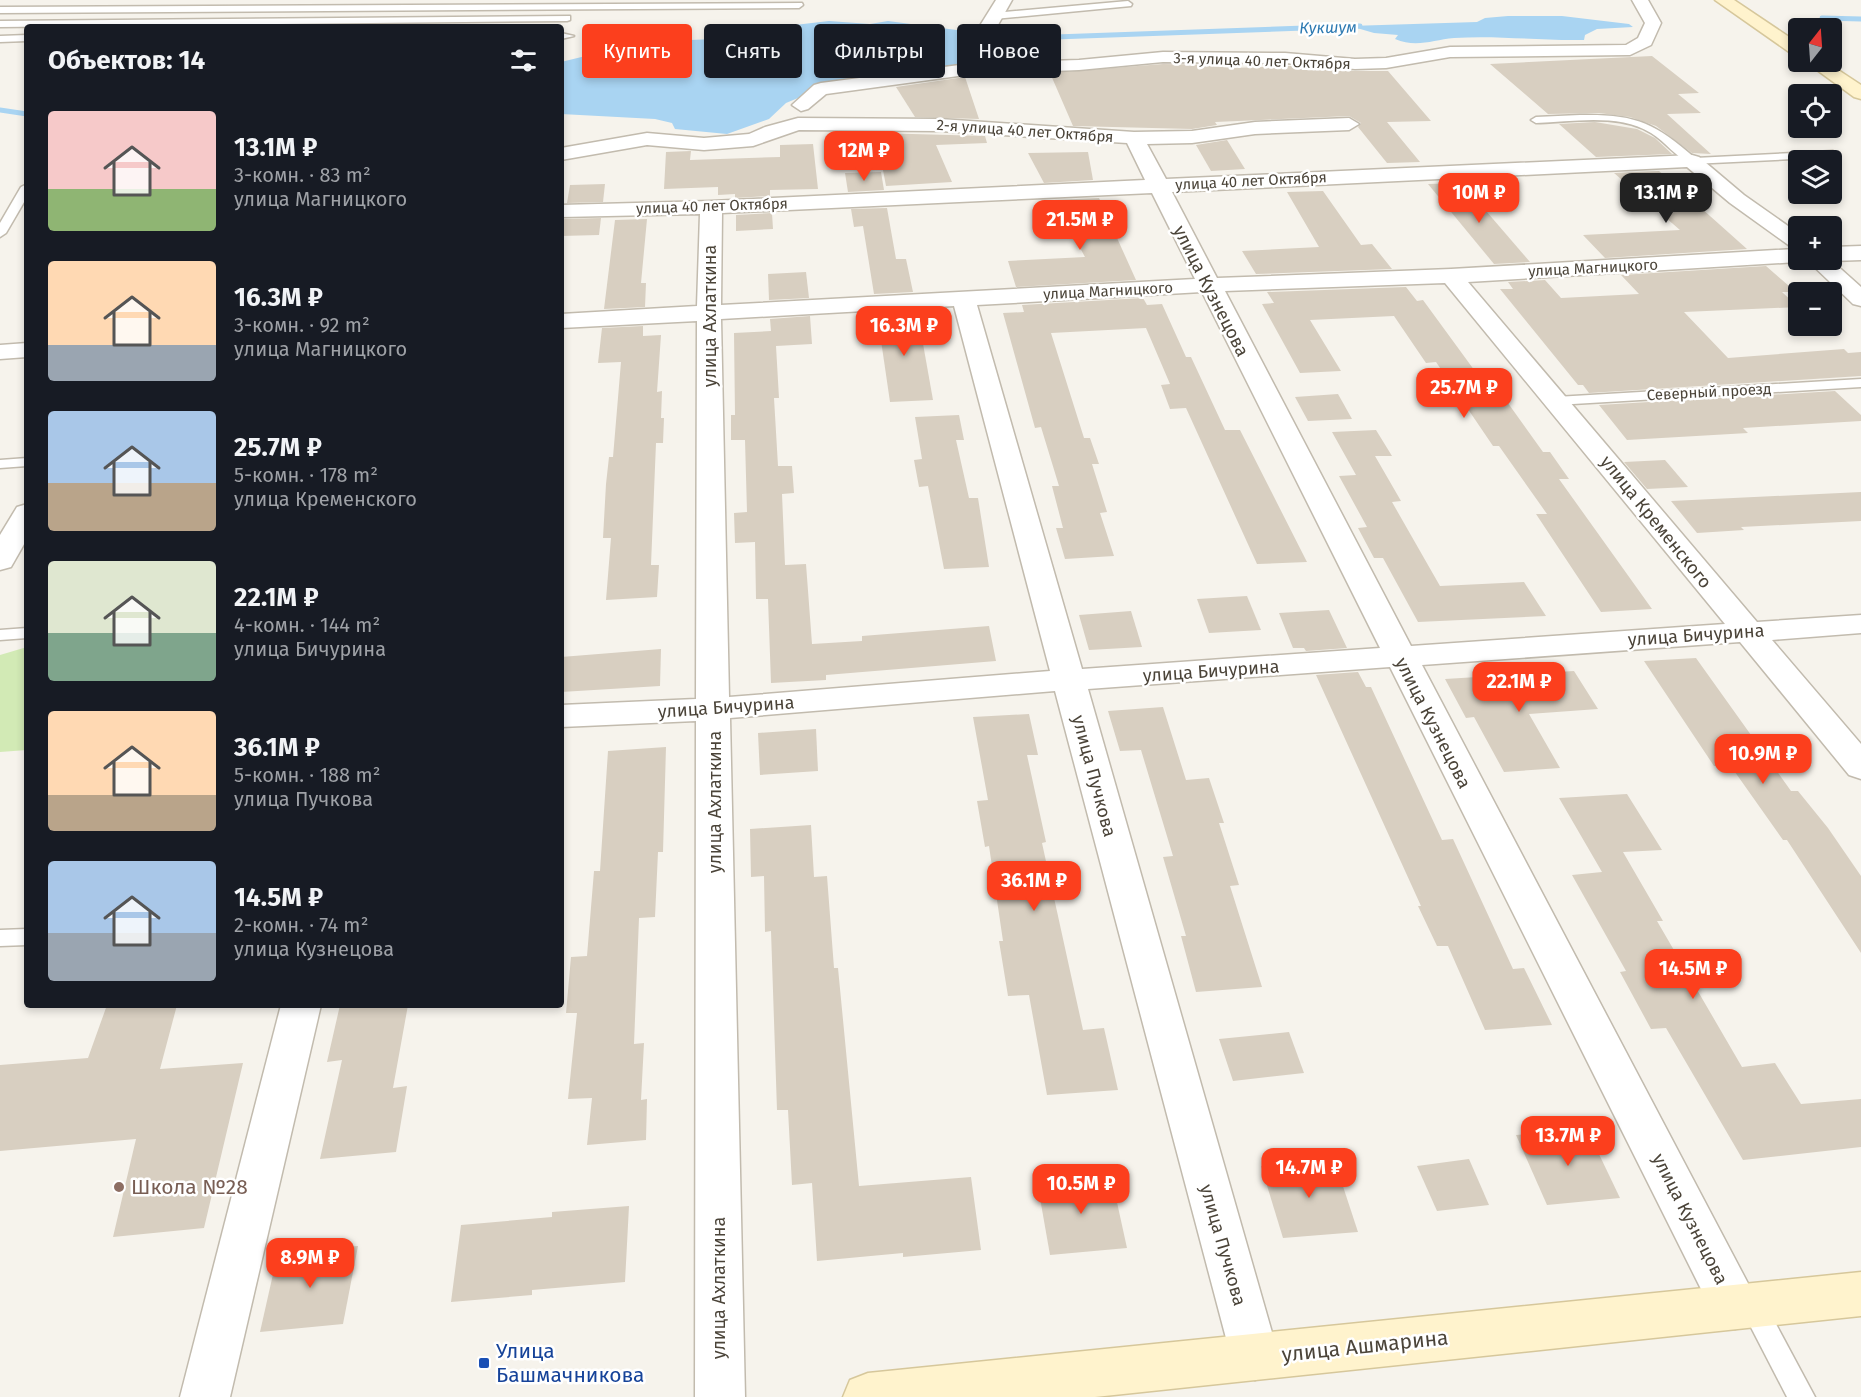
<!DOCTYPE html>
<html lang="ru">
<meta charset="utf-8">
<style>
:root{--surface:#171b24;--page:#20242c;--text:#f1f3f6;--muted:#9ea1a6;--accent:#fc3f1d}
body{margin:0;font-family:"Fira Sans",sans-serif;background:var(--page);color:var(--text);height:100vh;display:flex;flex-direction:column;font-size:22px;white-space:nowrap}
*{box-sizing:border-box;margin:0}
p{font-size:20px;color:var(--muted)}
.icon{flex:none;width:33px;height:33px;fill:none;stroke:currentColor;stroke-width:2;stroke-linecap:round;stroke-linejoin:round}
.map{position:relative;flex:1;overflow:hidden}
.panel{position:absolute;left:24px;top:24px;width:540px;height:984px;display:flex;flex-direction:column;background:var(--surface);border-radius:6px;box-shadow:0 3px 9px #0003}
.panel>*{flex:none}
.hud{position:absolute;left:582px;top:24px;width:570px;height:54px;display:flex;gap:12px}
.needle{width:39px;rotate:17deg}
.controls{position:absolute;left:1788px;top:18px;display:grid;gap:12px}
.controls a{display:grid;place-items:center;width:54px;height:54px;border-radius:6px;background:var(--surface);box-shadow:0 3px 9px #0003;font-size:30px}
.price{position:absolute;translate:-50% -51px;padding:0 14px;border-radius:12px;background:var(--accent);color:#fff;font-size:20px;line-height:39px;filter:drop-shadow(0 2px 3px #0008)}
.price::after{content:'';position:absolute;left:50%;top:36px;width:18px;height:14px;margin-left:-9px;background:inherit;clip-path:polygon(0 0,100% 0,50% 100%)}
.price.active{background:#222;color:#fff}
ul{padding:0;list-style:none}
li{display:flex;align-items:center;gap:18px;height:150px;padding:0 24px}
li span{display:grid;place-items:center;flex:none;width:168px;height:120px;border-radius:6px;color:#555}
li>.icon{margin-inline-start:auto}
span .icon{width:72px;height:72px;fill:#fffc;stroke-width:1}
li b{font-size:26px}
h2{display:flex;justify-content:space-between;align-items:center;height:72px;padding:0 24px;font-size:26px}
.pill{padding:0 21px;border-radius:6px;background:var(--surface);box-shadow:0 3px 9px #0003;font-size:21px;line-height:54px}
.pill.active{background:var(--accent);color:#fff}
.map>svg:first-child{display:block}
</style>
<div class="map">
<svg width="1861" height="1397" viewBox="0 0 1861 1397">
<rect width="100%" height="100%" fill="#f6f3ec"/>
<!-- green -->
<polygon fill="#d2eab5" points="27,647 27,750 0,752 0,655"/>
<!-- water -->
<g fill="#a9d4f2">
<path d="M 1508,16 L 1562,16 L 1629,24 L 1633,27 L 1597,29 L 1585,35 L 1584,40 C 1541,41 1497,35 1454,38 C 1433,40 1416,48 1395,39 L 1398,35 L 1374,33 L 1350,26 L 1477,22 L 1485,18 Z"/>
<polygon points="829,21 870,24 888,21 964,31 968,64 839,81 786,103 769,119 727,134 675,129 672,123 655,119 561,114 561,62 643,42 714,39 769,28"/>
</g>
<g fill="none" stroke-linecap="round" stroke-linejoin="round">
<!-- stream -->
<g stroke="#a9d4f2" stroke-width="5">
<polyline points="1822,18 1861,19"/>
<polyline points="1027,38 1360,26"/>
<polyline points="0,110 27,114"/>
</g>
</g>
<!-- building -->
<g fill="#d8cfc1">
<polygon points="1652,56 1699,93 1678,94 1701,113 1667,114 1711,154 1692,153 1656,126 1630,117 1599,113 1548,114 1490,64"/>
<polygon points="1163,64 1228,65 1230,68 1292,66 1354,71 1388,71 1431,121 1387,122 1420,162 1387,163 1358,127 1361,123 1349,116 1215,122 1217,125 1192,129 1073,126 1050,73"/>
<polygon points="965,77 979,119 915,117 896,87"/>
<polygon points="1595,122 1637,129 1655,138 1672,154 1596,157 1559,124"/>
<polygon points="876,133 985,136 987,143 936,145 952,182 886,186"/>
<polygon points="1227,140 1245,169 1211,171 1196,145"/>
<polygon points="813,144 818,189 770,190 770,196 735,198 735,194 718,195 718,187 664,189 666,152 691,151 690,160 780,157 780,145"/>
<polygon points="1088,152 1093,180 1044,183 1028,153"/>
<polygon points="1659,171 1673,183 1747,249 1605,258 1583,235 1680,230 1614,173"/>
<polygon points="881,172 884,190 848,192 845,173"/>
<polygon points="1462,183 1530,262 1494,264 1428,184"/>
<polygon points="605,184 603,202 567,203 570,185"/>
<polygon points="1323,191 1361,245 1372,244 1392,269 1256,274 1242,251 1319,247 1287,192"/>
<polygon points="1099,198 1136,280 1016,287 1008,261 1085,257 1054,200"/>
<polygon points="887,208 896,259 906,259 913,292 874,294 863,226 854,227 851,209"/>
<polygon points="772,213 773,229 736,231 736,215"/>
<polygon points="601,218 599,235 561,236 564,219"/>
<polygon points="647,219 641,283 646,283 645,307 604,309 615,220"/>
<polygon points="1766,266 1796,292 1782,292 1798,307 1684,312 1728,358 1844,349 1848,353 1861,352 1861,376 1589,393 1583,385 1578,385 1500,289 1513,289 1508,282 1545,280 1561,298 1639,294 1621,275"/>
<polygon points="806,272 809,298 769,300 768,274"/>
<polygon points="1406,287 1417,301 1423,300 1480,378 1490,378 1543,452 1550,452 1569,479 1559,479 1652,609 1601,612 1536,514 1547,514 1499,446 1493,446 1436,362 1426,363 1394,316 1310,320 1341,371 1300,373 1262,304 1274,303 1267,292"/>
<polygon points="1143,298 1147,305 1162,304 1186,357 1191,357 1225,430 1240,430 1307,562 1257,564 1186,408 1170,409 1161,385 1170,384 1146,328 1051,333 1084,438 1090,438 1099,464 1092,464 1107,512 1100,513 1114,556 1065,559 1056,528 1063,528 1052,486 1059,486 1041,427 1035,428 1003,313 1024,312 1022,305"/>
<polygon points="917,310 933,400 890,402 877,313"/>
<polygon points="810,316 812,344 776,346 779,398 774,398 778,466 792,466 794,493 782,494 785,565 806,564 812,644 862,641 862,636 989,626 996,661 826,675 826,680 771,683 768,599 756,599 755,542 735,543 734,513 747,512 745,440 731,440 731,415 735,415 734,333 771,331 770,319"/>
<polygon points="643,326 643,336 661,335 657,392 662,391 661,418 664,418 663,443 656,443 651,565 659,565 657,597 606,600 611,538 603,538 606,484 609,457 613,457 621,362 598,363 602,328"/>
<polygon points="1835,391 1861,415 1861,421 1743,428 1748,433 1627,440 1599,405"/>
<polygon points="1338,394 1352,419 1308,421 1295,397"/>
<polygon points="959,415 964,440 956,440 969,498 978,498 989,567 944,569 928,486 919,487 914,460 922,459 915,417"/>
<polygon points="1376,430 1392,456 1375,456 1401,501 1392,502 1440,586 1524,582 1546,616 1418,622 1383,558 1374,558 1358,528 1367,527 1339,476 1356,475 1332,432"/>
<polygon points="1665,460 1688,487 1647,489 1624,462"/>
<polygon points="1861,492 1861,521 1741,527 1744,530 1697,533 1671,501"/>
<polygon points="1247,596 1261,630 1209,633 1197,599"/>
<polygon points="1329,610 1347,648 1306,651 1304,648 1293,648 1279,613"/>
<polygon points="1131,611 1142,647 1089,650 1079,615"/>
<polygon points="661,649 660,686 561,692 561,657"/>
<polygon points="1696,658 1791,791 1798,791 1828,828 1861,876 1861,953 1787,840 1783,840 1730,765 1714,766 1644,661"/>
<polygon points="1574,671 1598,709 1529,714 1560,768 1504,772 1474,717 1466,718 1445,679"/>
<polygon points="1358,672 1366,687 1371,687 1442,840 1453,839 1513,969 1524,968 1552,1025 1485,1030 1448,946 1437,946 1418,906 1421,906 1316,675"/>
<polygon points="1163,707 1186,780 1209,778 1224,823 1219,823 1239,885 1230,886 1262,987 1196,992 1181,936 1186,936 1163,857 1173,856 1141,750 1120,751 1108,711"/>
<polygon points="1029,714 1038,755 1027,755 1046,842 1042,843 1083,1030 1104,1028 1118,1090 1047,1095 1029,995 1008,996 999,941 1003,941 989,846 985,847 977,801 988,800 973,717"/>
<polygon points="816,729 818,771 760,775 758,733"/>
<polygon points="666,747 663,852 658,852 655,917 639,918 634,1044 644,1043 641,1100 647,1099 646,1140 587,1145 592,1098 568,1099 577,1013 566,1013 571,957 587,956 594,871 600,871 608,751"/>
<polygon points="1627,794 1662,850 1623,852 1663,921 1657,921 1742,1067 1775,1063 1801,1104 1861,1099 1861,1147 1743,1160 1666,1028 1651,1029 1620,972 1626,971 1572,875 1602,872 1559,798"/>
<polygon points="811,825 814,877 827,876 834,968 838,968 859,1186 971,1177 981,1250 903,1257 903,1253 817,1261 812,1183 792,1185 788,1110 777,1110 771,931 765,932 764,876 751,877 750,829"/>
<polygon points="107,1005 177,1005 160,1069 243,1063 204,1228 113,1237 136,1139 0,1151 0,1065 88,1058"/>
<polygon points="340,1005 408,1005 393,1088 407,1086 396,1152 320,1159 342,1060 327,1062"/>
<polygon points="1289,1032 1304,1073 1233,1081 1219,1039"/>
<polygon points="1587,1129 1620,1198 1547,1205 1516,1135"/>
<polygon points="1334,1159 1358,1232 1283,1238 1261,1166"/>
<polygon points="1469,1159 1489,1205 1437,1211 1417,1166"/>
<polygon points="1111,1175 1127,1248 1050,1255 1037,1181"/>
<polygon points="629,1206 625,1282 532,1290 532,1295 451,1302 461,1225 552,1217 552,1212"/>
<polygon points="358,1246 343,1324 260,1332 278,1252"/>
</g>
<g fill="none" stroke-linecap="round" stroke-linejoin="round">
<!-- service casing -->
<g stroke="#c2bbae" stroke-width="3">
<g id="service">
<polygon points="1128,1 1132,4 1131,6 994,19 989,16 994,13"/>
<polygon points="802,3 803,5 799,8 0,13 0,7"/>
<polygon points="570,16 570,20 567,21 0,27 0,21"/>
<polygon points="561,33 574,36 561,39"/>
<polygon points="27,35 27,41 0,42 0,36"/>
<path d="M 1580,115 C 1635,114 1654,122 1695,158 L 1833,151 L 1838,154 L 1833,157 L 1692,164 C 1677,159 1665,141 1651,133 C 1618,113 1573,122 1536,123 L 1531,120 L 1536,117 Z"/>
<polygon points="27,184 27,197 6,233 0,237 0,223 21,187"/>
<polygon points="1861,379 1861,387 1556,405 1549,401 1556,397"/>
<polygon points="27,458 27,466 0,468 0,460"/>
<polygon points="27,628 27,638 0,640 0,630"/>
<polygon points="27,929 27,945 0,946 0,930"/>
<polygon points="1753,1294 1762,1298 1815,1397 1787,1397 1740,1306 1744,1298"/>
</g>
</g>
<!-- minor casing -->
<g stroke="#c2bbae" stroke-width="3">
<g id="minor">
<polygon points="996,0 1012,0 994,32 997,47 986,63 1079,60 1163,52 1285,53 1355,59 1386,58 1450,47 1626,45 1638,38 1645,23 1632,0 1648,0 1661,23 1651,45 1630,55 1450,57 1386,68 1355,69 1285,63 1163,62 1079,70 973,74 826,94 808,109 801,111 792,105 814,85 821,83 967,64 979,47 976,32"/>
<path d="M 798,118 L 940,119 L 1134,132 L 1192,131 L 1255,122 L 1349,118 L 1359,124 L 1349,130 L 1255,134 L 1192,143 L 1147,144 L 1166,179 L 1692,155 L 1699,157 L 1744,195 L 1798,233 L 1798,260 L 1806,260 L 1798,262 L 1468,282 L 1757,622 L 1861,615 L 1861,633 L 1772,640 L 1861,744 L 1861,779 L 1849,775 L 1740,642 L 1422,665 L 1752,1291 L 1759,1307 L 1752,1323 L 1735,1329 L 1718,1323 L 1390,667 L 1088,689 L 1279,1357 L 1272,1373 L 1255,1380 L 1238,1373 L 1231,1357 L 1055,691 L 730,718 L 745,1397 L 695,1397 L 696,721 L 561,727 L 561,705 L 696,699 L 697,321 L 561,328 L 561,314 L 697,306 L 700,214 L 561,217 L 561,205 L 711,201 L 1145,180 L 1127,143 L 940,131 L 799,130 L 753,146 L 704,150 L 647,145 L 561,160 L 561,148 L 647,133 L 704,138 L 749,134 L 765,127 ZM 1687,167 L 1730,203 L 1794,249 L 1451,269 L 1217,278 L 1172,192 ZM 1152,193 L 1195,279 L 721,305 L 722,213 ZM 1445,283 L 1725,624 L 1411,646 L 1225,291 ZM 1202,292 L 1380,648 L 1082,669 L 977,305 ZM 954,306 L 1050,671 L 729,697 L 721,319 Z"/>
<polygon points="1861,246 1861,260 1832,261 1861,287 1861,306 1853,304 1807,260 1832,260 1832,247"/>
<polygon points="27,343 27,357 0,359 0,345"/>
<polygon points="27,504 27,539 11,567 0,570 0,535 17,507"/>
<polygon points="281,1005 321,1005 230,1397 180,1397"/>
</g>
</g>
<!-- secondary casing -->
<g stroke="#d6c79b" stroke-width="3">
<g id="secondary">
<polygon points="1715,0 1734,0 1798,43 1798,55 1792,54"/>
<polygon points="1806,62 1826,62 1861,85 1861,99 1854,97"/>
<polygon points="1861,1272 1861,1316 1095,1397 843,1397 850,1380 868,1373"/>
</g>
</g>
<!-- service -->
<use href="#service" fill="#fff" fill-rule="evenodd"/>
<!-- minor -->
<use href="#minor" fill="#fff" fill-rule="evenodd"/>
<!-- secondary -->
<use href="#secondary" fill="#fff3cd" fill-rule="evenodd"/>
</g>
<!-- markers -->
<circle fill="#8d6e63" stroke="#fff" stroke-width="2" cx="119" cy="1187" r="6"/>
<rect fill="#1a4fb4" stroke="#fff" stroke-width="2" x="478" y="1357" width="12" height="12" rx="3"/>
<g text-anchor="middle" stroke-width="5" stroke-linejoin="round" paint-order="stroke">
<!-- far-street labels -->
<g font-size="15" fill="#4b4439" stroke="#fff">
<text transform="translate(1262 61) rotate(2)" y="5">3-я улица 40 лет Октября</text>
<text transform="translate(1025 131) rotate(4)" y="5">2-я улица 40 лет Октября</text>
<text transform="translate(1251 181) rotate(-3)" y="5">улица 40 лет Октября</text>
<text transform="translate(712 206) rotate(-2)" y="5">улица 40 лет Октября</text>
<text transform="translate(1593 268) rotate(-3)" y="5">улица Магницкого</text>
<text transform="translate(1108 291) rotate(-3)" y="5">улица Магницкого</text>
<text transform="translate(1709 392) rotate(-3)" y="5">Северный проезд</text>
</g>
<!-- far-water labels -->
<g font-size="16" font-style="italic" fill="#2e7ab2" stroke="#fff">
<text transform="translate(1328 27) rotate(-1)" y="6">Кукшум</text>
</g>
<!-- street labels -->
<g font-size="18" fill="#4b4439" stroke="#fff">
<text transform="translate(1211 291) rotate(63)" y="6">улица Кузнецова</text>
<text transform="translate(710 316) rotate(-90)" y="6">улица Ахлаткина</text>
<text transform="translate(1656 522) rotate(51)" y="6">улица Кременского</text>
<text transform="translate(1696 635) rotate(-4)" y="6">улица Бичурина</text>
<text transform="translate(1211 671) rotate(-4)" y="6">улица Бичурина</text>
<text transform="translate(726 707) rotate(-4)" y="6">улица Бичурина</text>
<text transform="translate(1433 723) rotate(63)" y="6">улица Кузнецова</text>
<text transform="translate(1094 776) rotate(75)" y="6">улица Пучкова</text>
<text transform="translate(715 802) rotate(-90)" y="6">улица Ахлаткина</text>
<text transform="translate(1690 1219) rotate(63)" y="6">улица Кузнецова</text>
<text transform="translate(1223 1245) rotate(74)" y="6">улица Пучкова</text>
<text transform="translate(719 1288) rotate(-90)" y="6">улица Ахлаткина</text>
</g>
<!-- near-education labels -->
<g font-size="21" fill="#785e54" stroke="#fff" text-anchor="start">
<text x="131" y="1194">Школа №28</text>
</g>
<!-- near-street labels -->
<g font-size="21" fill="#4b4439" stroke="#fff">
<text transform="translate(1365 1346) rotate(-6)" y="7">улица Ашмарина</text>
</g>
<!-- near-transit labels -->
<g font-size="21" fill="#164399" stroke="#fff" text-anchor="start">
<text x="496" y="1358">Улица<tspan x="496" dy="24">Башмачникова</tspan></text>
</g>
</g>
</svg>
<div class="controls">
<a><svg class="needle" viewBox="-14 -14 28 28"><path d="M0-13l5 13h-10z" fill="#e53935"/><path d="M0 13l5-13h-10z" fill="#9ea1a6"/></svg></a>
<a><svg class="icon" aria-label="locate" viewBox="0 0 24 24"><circle cx="12" cy="12" r="6"/><path d="M12 2v4M12 18v4M2 12h4M18 12h4"/></svg></a>
<a><svg class="icon" aria-label="layers" viewBox="0 0 24 24"><path d="M12 4l9 5-9 5-9-5zM3 14l9 5 9-5"/></svg></a>
<a>+</a>
<a>−</a>
</div>
<b class="price" style="left:864px;top:182px">12M ₽</b>
<b class="price" style="left:1479px;top:224px">10M ₽</b>
<b class="price active" style="left:1666px;top:224px">13.1M ₽</b>
<b class="price" style="left:1080px;top:251px">21.5M ₽</b>
<b class="price" style="left:904px;top:357px">16.3M ₽</b>
<b class="price" style="left:1464px;top:419px">25.7M ₽</b>
<b class="price" style="left:1519px;top:713px">22.1M ₽</b>
<b class="price" style="left:1763px;top:785px">10.9M ₽</b>
<b class="price" style="left:1034px;top:912px">36.1M ₽</b>
<b class="price" style="left:1693px;top:1000px">14.5M ₽</b>
<b class="price" style="left:1568px;top:1167px">13.7M ₽</b>
<b class="price" style="left:1309px;top:1199px">14.7M ₽</b>
<b class="price" style="left:1081px;top:1215px">10.5M ₽</b>
<b class="price" style="left:310px;top:1289px">8.9M ₽</b>
<div class="hud">
<a class="pill active">Купить</a>
<a class="pill">Снять</a>
<a class="pill">Фильтры</a>
<a class="pill">Новое</a>
</div>
<section class="panel">
<h2>Объектов: 14<svg class="icon" aria-label="filters" viewBox="0 0 24 24"><path d="M4 7h16M4 17h16"/><circle cx="9" cy="7" r="2"/><circle cx="15" cy="17" r="2"/></svg></h2>
<ul>
<li><span style="background:linear-gradient(#f6c9c9 65%,#8fb573 0)"><svg class="icon" aria-label="home" viewBox="0 0 24 24"><path d="M3 11l9-7 9 7M6 9v11h12V9"/></svg></span><div><b>13.1M ₽</b><p>3-комн. · 83 m²</p><p>улица Магницкого</p></div></li>
<li><span style="background:linear-gradient(#ffd9b3 70%,#9aa5b1 0)"><svg class="icon" aria-label="home" viewBox="0 0 24 24"><path d="M3 11l9-7 9 7M6 9v11h12V9"/></svg></span><div><b>16.3M ₽</b><p>3-комн. · 92 m²</p><p>улица Магницкого</p></div></li>
<li><span style="background:linear-gradient(#a9c7e8 60%,#b9a48a 0)"><svg class="icon" aria-label="home" viewBox="0 0 24 24"><path d="M3 11l9-7 9 7M6 9v11h12V9"/></svg></span><div><b>25.7M ₽</b><p>5-комн. · 178 m²</p><p>улица Кременского</p></div></li>
<li><span style="background:linear-gradient(#dfe7d0 60%,#7fa58c 0)"><svg class="icon" aria-label="home" viewBox="0 0 24 24"><path d="M3 11l9-7 9 7M6 9v11h12V9"/></svg></span><div><b>22.1M ₽</b><p>4-комн. · 144 m²</p><p>улица Бичурина</p></div></li>
<li><span style="background:linear-gradient(#ffd9b3 70%,#b9a48a 0)"><svg class="icon" aria-label="home" viewBox="0 0 24 24"><path d="M3 11l9-7 9 7M6 9v11h12V9"/></svg></span><div><b>36.1M ₽</b><p>5-комн. · 188 m²</p><p>улица Пучкова</p></div></li>
<li><span style="background:linear-gradient(#a9c7e8 60%,#9aa5b1 0)"><svg class="icon" aria-label="home" viewBox="0 0 24 24"><path d="M3 11l9-7 9 7M6 9v11h12V9"/></svg></span><div><b>14.5M ₽</b><p>2-комн. · 74 m²</p><p>улица Кузнецова</p></div></li>
</ul>
</section>
</div>
